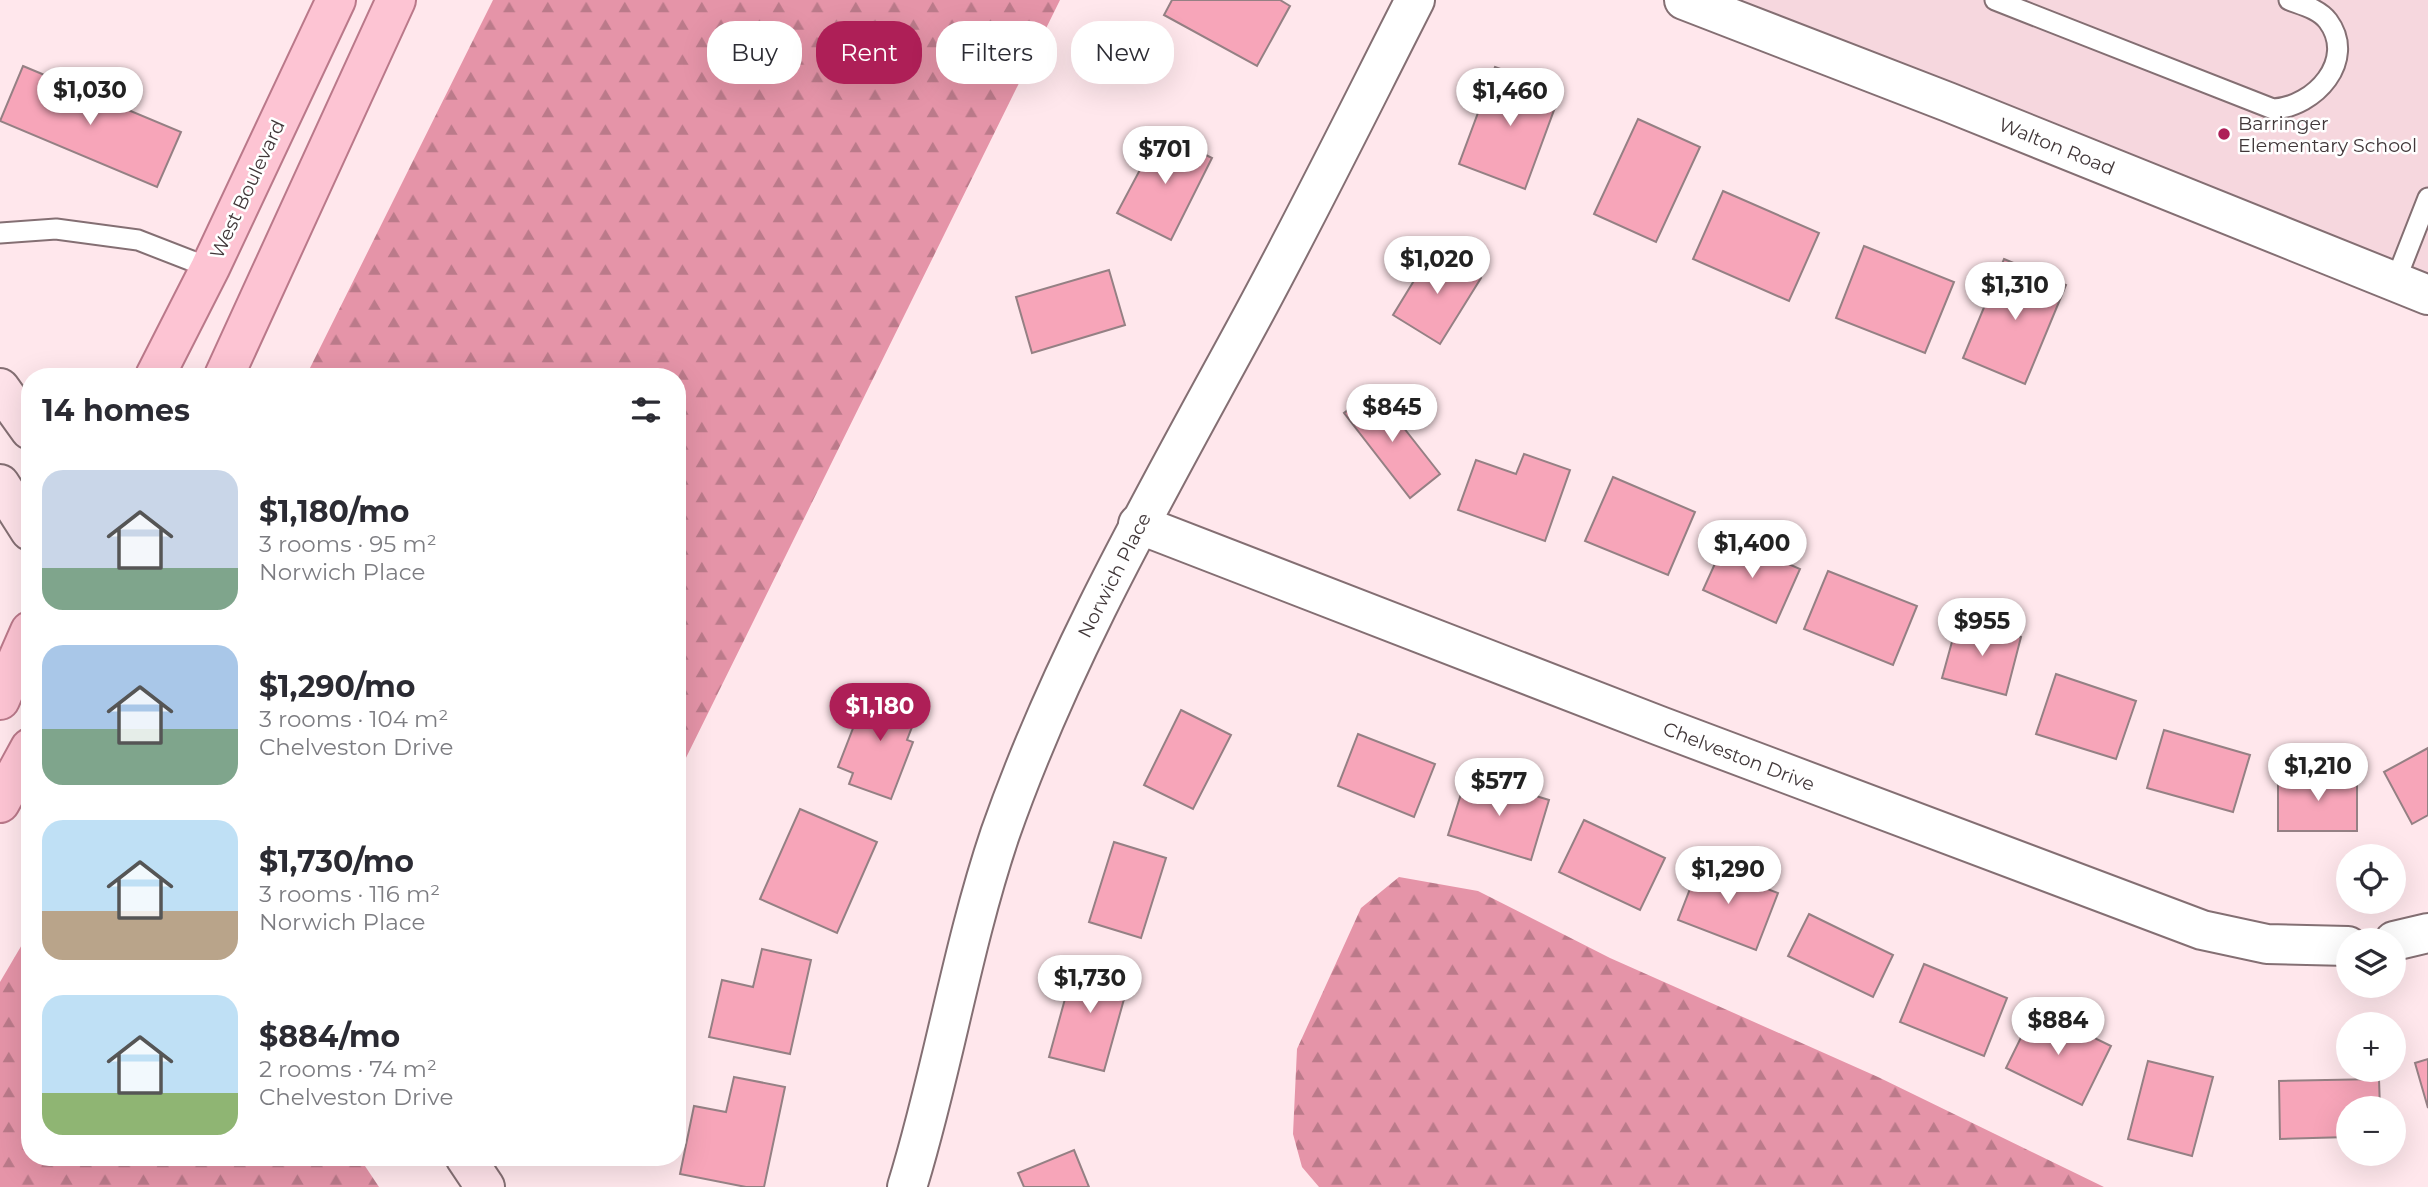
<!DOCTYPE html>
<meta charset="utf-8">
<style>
:root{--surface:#fff;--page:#f7f7f7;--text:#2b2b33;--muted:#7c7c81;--accent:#ae1f57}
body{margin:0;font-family:Montserrat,sans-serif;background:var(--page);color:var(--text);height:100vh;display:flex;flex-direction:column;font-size:26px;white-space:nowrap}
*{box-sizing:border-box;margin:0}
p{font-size:23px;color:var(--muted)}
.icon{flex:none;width:38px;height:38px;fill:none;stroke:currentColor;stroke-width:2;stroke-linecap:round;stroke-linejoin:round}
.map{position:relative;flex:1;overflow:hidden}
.panel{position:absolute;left:21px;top:368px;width:665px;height:798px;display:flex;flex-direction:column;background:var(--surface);border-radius:28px;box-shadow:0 7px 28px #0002}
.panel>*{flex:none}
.guide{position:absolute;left:707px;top:21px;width:665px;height:63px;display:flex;gap:14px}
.buttons{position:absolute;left:2336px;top:844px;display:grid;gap:14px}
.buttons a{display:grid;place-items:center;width:70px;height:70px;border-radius:50%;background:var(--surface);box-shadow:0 7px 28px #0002;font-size:35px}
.price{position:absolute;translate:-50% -60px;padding:0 16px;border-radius:24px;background:#fff;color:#222;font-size:23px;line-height:46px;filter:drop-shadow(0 2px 4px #0008)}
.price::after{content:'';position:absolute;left:50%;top:42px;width:21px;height:16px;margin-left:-10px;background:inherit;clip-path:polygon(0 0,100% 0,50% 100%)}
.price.on{background:var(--accent);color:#fff}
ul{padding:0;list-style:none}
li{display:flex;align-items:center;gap:21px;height:175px;padding:0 21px}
li span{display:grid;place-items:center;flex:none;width:196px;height:140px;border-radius:21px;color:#555}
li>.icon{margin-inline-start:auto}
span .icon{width:84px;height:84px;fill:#fffc;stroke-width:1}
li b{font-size:30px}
h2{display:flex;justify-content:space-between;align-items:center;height:84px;padding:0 21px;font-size:30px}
.tag{padding:0 24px;border-radius:28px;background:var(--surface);box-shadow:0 7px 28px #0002;font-size:24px;line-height:63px}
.tag.on{background:var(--accent);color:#fff}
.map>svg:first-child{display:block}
</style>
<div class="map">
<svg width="2428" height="1187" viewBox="0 0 2428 1187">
<defs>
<pattern id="forest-firs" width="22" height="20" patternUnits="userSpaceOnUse" patternTransform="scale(1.75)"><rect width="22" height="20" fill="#e594a8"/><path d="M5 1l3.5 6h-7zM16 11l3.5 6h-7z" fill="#bb7a8a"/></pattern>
</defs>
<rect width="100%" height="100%" fill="#ffe7ec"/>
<!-- built -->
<polygon fill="#f6d7de" points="1681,0 2428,0 2428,295"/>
<!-- forest -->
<g fill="url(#forest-firs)">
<polygon points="493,0 1060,0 677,776 677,376 306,376"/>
<polygon points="1399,877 1478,891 1610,958 1878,1077 2104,1187 1319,1187 1302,1167 1293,1134 1297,1049 1361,908"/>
<polygon points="30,931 30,1157 359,1157 379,1187 0,1187 0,982"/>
</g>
<!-- building -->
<g fill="#f7a5b9" stroke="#958084" stroke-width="2">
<polygon points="1172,0 1280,0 1290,6 1257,66 1164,15"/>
<polygon points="23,66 181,132 157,187 0,121"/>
<polygon points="1495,67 1561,91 1525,189 1459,164"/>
<polygon points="1638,119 1700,147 1656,242 1594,214"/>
<polygon points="1160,132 1212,158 1171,240 1117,213"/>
<polygon points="1723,191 1819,233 1789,301 1693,259"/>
<polygon points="1864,246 1954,282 1925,353 1836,318"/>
<polygon points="1434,248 1481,278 1440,344 1393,315"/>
<polygon points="2004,259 2066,285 2025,384 1963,358"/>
<polygon points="1109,270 1125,325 1032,353 1016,297"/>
<polygon points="1374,390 1440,474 1410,498 1344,413"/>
<polygon points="1524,454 1570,470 1545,541 1458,510 1476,460 1516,474"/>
<polygon points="1613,477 1695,512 1668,575 1585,541"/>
<polygon points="1727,537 1800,569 1776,623 1703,590"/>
<polygon points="1828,571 1917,606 1893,665 1804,629"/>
<polygon points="1958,620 2021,637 2006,695 1942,678"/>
<polygon points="2056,674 2136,701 2116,759 2036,734"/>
<polygon points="869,687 920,706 907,740 913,742 891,799 849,784 853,773 838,767"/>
<polygon points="1181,710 1231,735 1193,809 1144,785"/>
<polygon points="2164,730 2250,755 2233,812 2147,788"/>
<polygon points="1358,734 1435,764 1414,817 1338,786"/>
<polygon points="2428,748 2428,815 2412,824 2384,772"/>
<polygon points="1467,775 1549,800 1531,860 1448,835"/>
<polygon points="2357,775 2357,831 2278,831 2278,776"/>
<polygon points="800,809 877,842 837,933 760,899"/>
<polygon points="1584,820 1665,858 1640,910 1559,872"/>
<polygon points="1114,842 1166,858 1141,938 1089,922"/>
<polygon points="1700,863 1778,893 1756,950 1678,920"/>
<polygon points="1809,914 1893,955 1873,997 1788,956"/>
<polygon points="762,949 811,960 790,1054 709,1037 722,980 753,987"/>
<polygon points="1076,959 1131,974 1104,1071 1049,1057"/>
<polygon points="1924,964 2007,998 1984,1056 1900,1022"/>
<polygon points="2035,1009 2111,1046 2082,1105 2006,1068"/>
<polygon points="2428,1059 2428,1108 2415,1063"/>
<polygon points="2148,1061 2213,1077 2192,1156 2128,1139"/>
<polygon points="734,1077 785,1087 764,1187 746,1187 680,1174 694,1106 726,1112"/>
<polygon points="2379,1079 2380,1108 2348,1108 2348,1137 2280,1139 2279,1081"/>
<polygon points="1074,1150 1089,1187 1024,1187 1018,1173"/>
</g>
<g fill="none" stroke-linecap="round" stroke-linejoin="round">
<!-- lane casing -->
<g stroke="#846f73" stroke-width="23">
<g id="lane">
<path d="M 1995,0 L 2273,109 C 2315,107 2357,60 2328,21 C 2319,9 2302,5 2289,0"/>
<polyline points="0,233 56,229 138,240 210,268"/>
<polyline points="2395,282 2428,198"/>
</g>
</g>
<!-- street casing -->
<g stroke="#846f73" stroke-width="42">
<g id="street">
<polyline points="1684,0 1948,102 2428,295"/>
<polyline points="1138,524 1660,726 2202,930 2267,944 2348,946"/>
<polyline points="2394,941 2428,933"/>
<path d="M 907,1187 C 943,1071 961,950 1000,834 C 1062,657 1156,494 1245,330 C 1304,222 1359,110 1415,0"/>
</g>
</g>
<!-- secondary casing -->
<g stroke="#846f73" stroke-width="42">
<g id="secondary">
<polyline points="0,388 30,430"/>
<polyline points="0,484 30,531"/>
<polyline points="465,1157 485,1187"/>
</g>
</g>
<!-- primary casing -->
<g stroke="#ba798a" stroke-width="42">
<g id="primary">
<polyline points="155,376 210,268 336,0"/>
<polyline points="224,376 396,0"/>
<polyline points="0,700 30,631"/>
<polyline points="0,803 30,748"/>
</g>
</g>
<!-- lane -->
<use href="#lane" stroke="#fff" stroke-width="19"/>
<!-- street -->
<use href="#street" stroke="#fff" stroke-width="38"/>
<!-- secondary -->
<use href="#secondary" stroke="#fee2e9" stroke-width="38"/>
<!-- primary -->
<use href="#primary" stroke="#fdc4d3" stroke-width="38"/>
</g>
<!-- markers -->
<circle fill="#ae1f57" stroke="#fff" stroke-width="2.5" cx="2224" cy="134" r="7"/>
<g text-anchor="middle" stroke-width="5" stroke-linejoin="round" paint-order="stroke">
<!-- poi labels -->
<g font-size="19" fill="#413739" stroke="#fff" text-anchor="start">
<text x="2238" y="130">Barringer<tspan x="2238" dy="22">Elementary School</tspan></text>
</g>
<!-- street labels -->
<g font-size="19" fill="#413739" stroke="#fff">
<text transform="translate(2057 146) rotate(22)" y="7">Walton Road</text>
<text transform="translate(247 189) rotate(-65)" y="7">West Boulevard</text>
<text transform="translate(1114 575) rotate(-63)" y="7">Norwich Place</text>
<text transform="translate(1739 756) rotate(21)" y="7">Chelveston Drive</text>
</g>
</g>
</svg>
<div class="buttons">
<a><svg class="icon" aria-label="locate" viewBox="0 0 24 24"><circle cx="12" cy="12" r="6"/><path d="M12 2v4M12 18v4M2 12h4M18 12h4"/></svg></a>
<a><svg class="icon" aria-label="layers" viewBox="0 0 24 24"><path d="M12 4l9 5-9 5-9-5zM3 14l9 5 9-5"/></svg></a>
<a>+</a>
<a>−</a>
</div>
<b class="price" style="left:90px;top:127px">$1,030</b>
<b class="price" style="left:1510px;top:128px">$1,460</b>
<b class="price" style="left:1165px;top:186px">$701</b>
<b class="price" style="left:1437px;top:296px">$1,020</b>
<b class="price" style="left:2015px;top:322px">$1,310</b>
<b class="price" style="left:1392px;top:444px">$845</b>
<b class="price" style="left:1752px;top:580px">$1,400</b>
<b class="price" style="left:1982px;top:658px">$955</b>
<b class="price on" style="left:880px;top:743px">$1,180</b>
<b class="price" style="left:2318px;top:803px">$1,210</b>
<b class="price" style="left:1499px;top:818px">$577</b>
<b class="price" style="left:1728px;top:906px">$1,290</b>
<b class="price" style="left:1090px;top:1015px">$1,730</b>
<b class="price" style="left:2058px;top:1057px">$884</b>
<div class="guide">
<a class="tag">Buy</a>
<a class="tag on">Rent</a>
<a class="tag">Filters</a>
<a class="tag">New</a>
</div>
<section class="panel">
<h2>14 homes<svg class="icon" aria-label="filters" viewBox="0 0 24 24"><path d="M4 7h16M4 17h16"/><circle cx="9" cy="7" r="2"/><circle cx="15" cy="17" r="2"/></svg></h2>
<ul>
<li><span style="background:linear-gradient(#c9d6e8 70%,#7fa58c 0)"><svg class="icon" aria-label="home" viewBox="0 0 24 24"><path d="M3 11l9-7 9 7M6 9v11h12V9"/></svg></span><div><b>$1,180/mo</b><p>3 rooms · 95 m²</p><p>Norwich Place</p></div></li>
<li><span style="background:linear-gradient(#a9c7e8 60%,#7fa58c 0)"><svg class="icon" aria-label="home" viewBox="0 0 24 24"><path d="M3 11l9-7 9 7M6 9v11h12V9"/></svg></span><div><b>$1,290/mo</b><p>3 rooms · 104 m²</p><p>Chelveston Drive</p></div></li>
<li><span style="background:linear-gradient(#bfe0f5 65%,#b9a48a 0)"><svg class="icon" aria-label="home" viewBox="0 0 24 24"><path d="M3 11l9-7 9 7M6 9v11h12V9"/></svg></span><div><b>$1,730/mo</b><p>3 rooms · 116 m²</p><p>Norwich Place</p></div></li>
<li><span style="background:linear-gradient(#bfe0f5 70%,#8fb573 0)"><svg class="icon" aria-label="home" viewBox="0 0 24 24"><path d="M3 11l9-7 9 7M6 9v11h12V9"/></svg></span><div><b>$884/mo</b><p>2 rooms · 74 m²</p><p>Chelveston Drive</p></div></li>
</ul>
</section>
</div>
